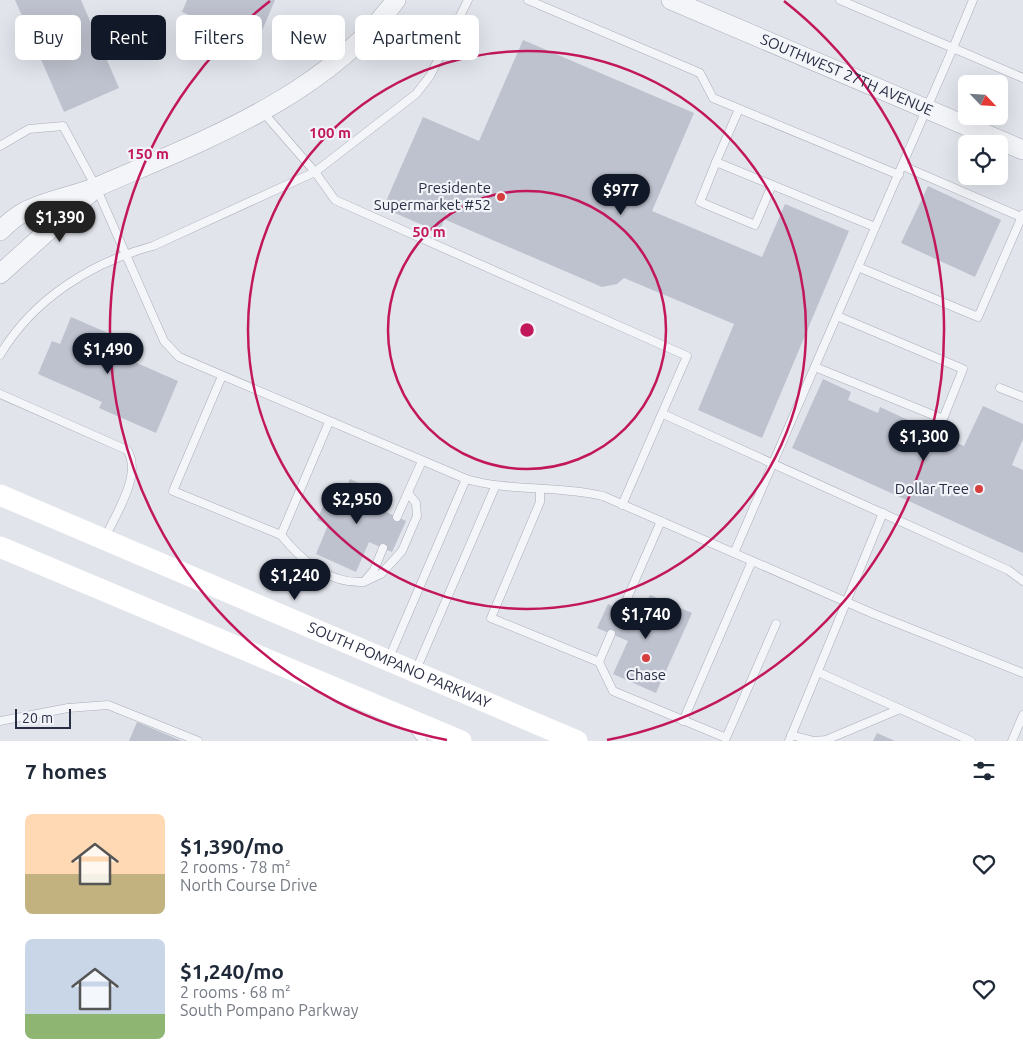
<!DOCTYPE html>
<meta charset="utf-8">
<style>
:root{--surface:#fff;--page:#f2f2f3;--text:#1f2937;--muted:#747a83;--accent:#111827}
body{margin:0;font-family:Ubuntu,sans-serif;background:var(--page);color:var(--text);height:100vh;display:flex;flex-direction:column;font-size:19px;white-space:nowrap}
*{box-sizing:border-box;margin:0}
p{font-size:16px;color:var(--muted)}
.icon{flex:none;width:28px;height:28px;fill:none;stroke:currentColor;stroke-width:2;stroke-linecap:round;stroke-linejoin:round}
.map{position:relative;height:741px;overflow:hidden}
.panel{display:flex;flex-direction:column;background:var(--surface);flex:1}
.panel>*{flex:none}
.banner{position:absolute;left:15px;top:15px;width:500px;height:45px;display:flex;gap:10px}
.needle{width:32px;rotate:115deg}
.fabs{position:absolute;left:958px;top:75px;display:grid;gap:10px}
.fabs a{display:grid;place-items:center;width:50px;height:50px;border-radius:8px;background:var(--surface);box-shadow:0 5px 20px #0002;font-size:25px}
.scale{position:absolute;left:15px;bottom:12px;width:56px;box-sizing:border-box;padding-left:5px;border:2px solid #282e44;border-top:0;font-size:14px;line-height:18px;white-space:nowrap;color:#282e44;-webkit-text-stroke:4px #f1f3f8;paint-order:stroke}
.price{position:absolute;translate:-50% -42px;padding:0 11px;border-radius:18px;background:var(--accent);color:#fff;font-size:16px;line-height:32px;filter:drop-shadow(0 1px 2px #0008)}
.price::after{content:'';position:absolute;left:50%;top:30px;width:15px;height:11px;margin-left:-8px;background:inherit;clip-path:polygon(0 0,100% 0,50% 100%)}
.price.on{background:#222;color:#fff}
ul{padding:0;list-style:none}
li{display:flex;align-items:center;gap:15px;height:125px;padding:0 25px}
li span{display:grid;place-items:center;flex:none;width:140px;height:100px;border-radius:8px;color:#555}
li>.icon{margin-inline-start:auto}
span .icon{width:60px;height:60px;fill:#fffc;stroke-width:1}
li b{font-size:21px}
h2{display:flex;justify-content:space-between;align-items:center;height:60px;padding:0 25px;font-size:21px}
.pill{padding:0 18px;border-radius:8px;background:var(--surface);box-shadow:0 5px 20px #0002;font-size:18px;line-height:45px}
.pill.on{background:var(--accent);color:#fff}
.map>svg:first-child{display:block}
</style>
<div class="map">
<svg width="1023" height="741" viewBox="0 0 1023 741">
<rect width="100%" height="100%" fill="#e1e4eb"/>
<!-- building -->
<g fill="#bec2ce">
<polygon points="15,0 81,0 119,88 64,112"/>
<polygon points="187,0 275,0 256,45 182,12"/>
<polygon points="523,40 694,113 652,211 762,257 785,204 849,231 762,438 698,410 734,324 624,278 617,284 602,287 446,220 461,181 439,232 383,208 423,117 479,141"/>
<polygon points="928,186 1001,220 975,277 901,243"/>
<polygon points="71,317 129,342 123,357 178,381 156,433 99,408 102,402 38,374 52,341 60,344"/>
<polygon points="823,379 851,392 848,400 878,413 880,407 964,446 983,406 1023,424 1023,439 1012,465 1023,470 1023,553 792,448"/>
<polygon points="350,479 390,497 384,511 406,521 392,552 369,542 356,572 316,554 328,525 317,520 331,488 344,493"/>
<polygon points="650,595 692,613 656,693 613,674 628,641 597,628 608,604 640,618"/>
<polygon points="137,722 182,741 129,741"/>
<polygon points="877,733 895,741 873,741"/>
</g>
<g fill="none" stroke-linecap="round" stroke-linejoin="round">
<!-- service casing -->
<g stroke="#aaadb9" stroke-width="9">
<g id="service">
<polyline points="528,0 700,73 713,98 899,175"/>
<polyline points="840,0 953,48 973,0"/>
<polyline points="739,109 716,162 875,227"/>
<polyline points="262,111 315,172 335,200 687,356 622,505"/>
<path d="M 0,146 L 29,129 L 63,126 L 96,187 L 164,341 L 179,357 L 466,479 C 511,492 558,485 603,496 L 874,614 L 1023,673"/>
<polyline points="716,162 700,202 755,225 772,185"/>
<polyline points="903,166 1021,217"/>
<polyline points="858,267 978,317 1023,214"/>
<path d="M 0,355 C 33,299 92,262 153,246 L 315,172 L 416,94 L 430,76 L 468,0"/>
<polyline points="815,367 943,419 963,369 837,316"/>
<polyline points="222,376 173,491 281,535 329,422"/>
<polyline points="1000,388 1023,397"/>
<path d="M 0,394 L 127,450 C 143,474 116,513 105,538"/>
<polyline points="663,414 1008,570 1023,581"/>
<polyline points="540,489 540,502 491,618 599,662 611,634"/>
<polyline points="397,517 422,461"/>
<path d="M 281,535 C 301,560 329,584 364,582 L 374,570 L 383,548"/>
<polyline points="734,553 953,48 1023,78"/>
<polyline points="366,581 381,574 402,551 417,516 416,503 408,493"/>
<polyline points="622,610 661,521"/>
<polyline points="389,658 466,479"/>
<polyline points="599,662 613,691 726,738 776,624"/>
<polyline points="416,670 495,487"/>
<polyline points="818,672 971,741"/>
<polyline points="0,721 68,708 108,705 198,741"/>
<polyline points="683,721 752,561"/>
<polyline points="413,728 423,741"/>
<polyline points="791,735 814,741 826,740 900,709"/>
<polyline points="789,741 883,513"/>
<polyline points="1012,741 1023,715"/>
</g>
</g>
<!-- tertiary casing -->
<g stroke="#aaadb9" stroke-width="20">
<g id="tertiary">
<path id="s1" d="M 671,0 L 1023,150"/>
<path d="M 0,231 C 7,224 15,217 24,212 C 46,200 75,196 99,186 C 205,140 325,96 396,0"/>
<polyline points="0,274 90,193"/>
</g>
</g>
<!-- service -->
<use href="#service" stroke="#f4f5f9" stroke-width="8"/>
<!-- tertiary -->
<use href="#tertiary" stroke="#f4f5f9" stroke-width="19"/>
<!-- secondary -->
<g stroke="#fff" stroke-width="21">
<path id="s2" d="M 0,495 L 577,741"/>
<polyline points="0,547 461,741"/>
</g>
</g>
<!-- distance rings -->
<g fill="none" stroke="#c2185b" stroke-width="2.5">
<circle cx="527" cy="330" r="139"/>
<circle cx="527" cy="330" r="279"/>
<path d="M447 740A418 418 0 0 1 270 1M784 1A418 418 0 0 1 607 740"/>
</g>
<!-- markers -->
<g fill="#d73f3f" stroke="#f1f3f8" stroke-width="2">
<circle cx="501" cy="197" r="5"/>
<circle cx="979" cy="489" r="5"/>
<circle cx="646" cy="658" r="5"/>
</g>
<g text-anchor="middle" stroke-width="4.5" stroke-linejoin="round" paint-order="stroke">
<!-- street labels -->
<g font-size="15" fill="#282e44" stroke="#f1f3f8">
<text dy="5" stroke="none"><textPath href="#s1" startOffset="191">SOUTHWEST 27TH AVENUE</textPath></text>
<text dy="5" stroke="none"><textPath href="#s2" startOffset="434">SOUTH POMPANO PARKWAY</textPath></text>
</g>
<!-- poi labels -->
<g font-size="15" fill="#282e44" stroke="#f1f3f8" text-anchor="end">
<text x="491" y="193">Presidente<tspan x="491" dy="17">Supermarket #52</tspan></text>
<text x="969" y="494">Dollar Tree</text>
<text x="646" y="680" text-anchor="middle">Chase</text>
</g>
</g>
<circle cx="527" cy="330" r="8" fill="#c2185b" stroke="#f1f3f8" stroke-width="2.5"/>
<g font-size="15" text-anchor="middle" font-weight="bold" fill="#c2185b" stroke="#f1f3f8" stroke-width="4.5" stroke-linejoin="round" paint-order="stroke">
<text x="330" y="138">100 m</text>
<text x="148" y="159">150 m</text>
<text x="429" y="237">50 m</text>
</g>
</svg>
<div class="fabs">
<a><svg class="needle" viewBox="-14 -14 28 28"><path d="M0-13l5 13h-10z" fill="#e53935"/><path d="M0 13l5-13h-10z" fill="#747a83"/></svg></a>
<a><svg class="icon" aria-label="locate" viewBox="0 0 24 24"><circle cx="12" cy="12" r="6"/><path d="M12 2v4M12 18v4M2 12h4M18 12h4"/></svg></a>
</div>
<div class="scale">20 m</div>
<b class="price" style="left:621px;top:216px">$977</b>
<b class="price on" style="left:60px;top:243px">$1,390</b>
<b class="price" style="left:108px;top:375px">$1,490</b>
<b class="price" style="left:924px;top:462px">$1,300</b>
<b class="price" style="left:357px;top:525px">$2,950</b>
<b class="price" style="left:295px;top:601px">$1,240</b>
<b class="price" style="left:646px;top:640px">$1,740</b>
<div class="banner">
<a class="pill">Buy</a>
<a class="pill on">Rent</a>
<a class="pill">Filters</a>
<a class="pill">New</a>
<a class="pill">Apartment</a>
</div>
</div>
<section class="panel">
<h2>7 homes<svg class="icon" aria-label="filters" viewBox="0 0 24 24"><path d="M4 7h16M4 17h16"/><circle cx="9" cy="7" r="2"/><circle cx="15" cy="17" r="2"/></svg></h2>
<ul>
<li><span style="background:linear-gradient(#ffd9b3 60%,#c2b280 0)"><svg class="icon" aria-label="home" viewBox="0 0 24 24"><path d="M3 11l9-7 9 7M6 9v11h12V9"/></svg></span><div><b>$1,390/mo</b><p>2 rooms · 78 m²</p><p>North Course Drive</p></div><svg class="icon" aria-label="heart" viewBox="0 0 24 24"><path d="M12 20l-8-8c-3-5 5-10 8-4 3-6 11-1 8 4z"/></svg></li>
<li><span style="background:linear-gradient(#c9d6e8 75%,#8fb573 0)"><svg class="icon" aria-label="home" viewBox="0 0 24 24"><path d="M3 11l9-7 9 7M6 9v11h12V9"/></svg></span><div><b>$1,240/mo</b><p>2 rooms · 68 m²</p><p>South Pompano Parkway</p></div><svg class="icon" aria-label="heart" viewBox="0 0 24 24"><path d="M12 20l-8-8c-3-5 5-10 8-4 3-6 11-1 8 4z"/></svg></li>
</ul>
</section>
